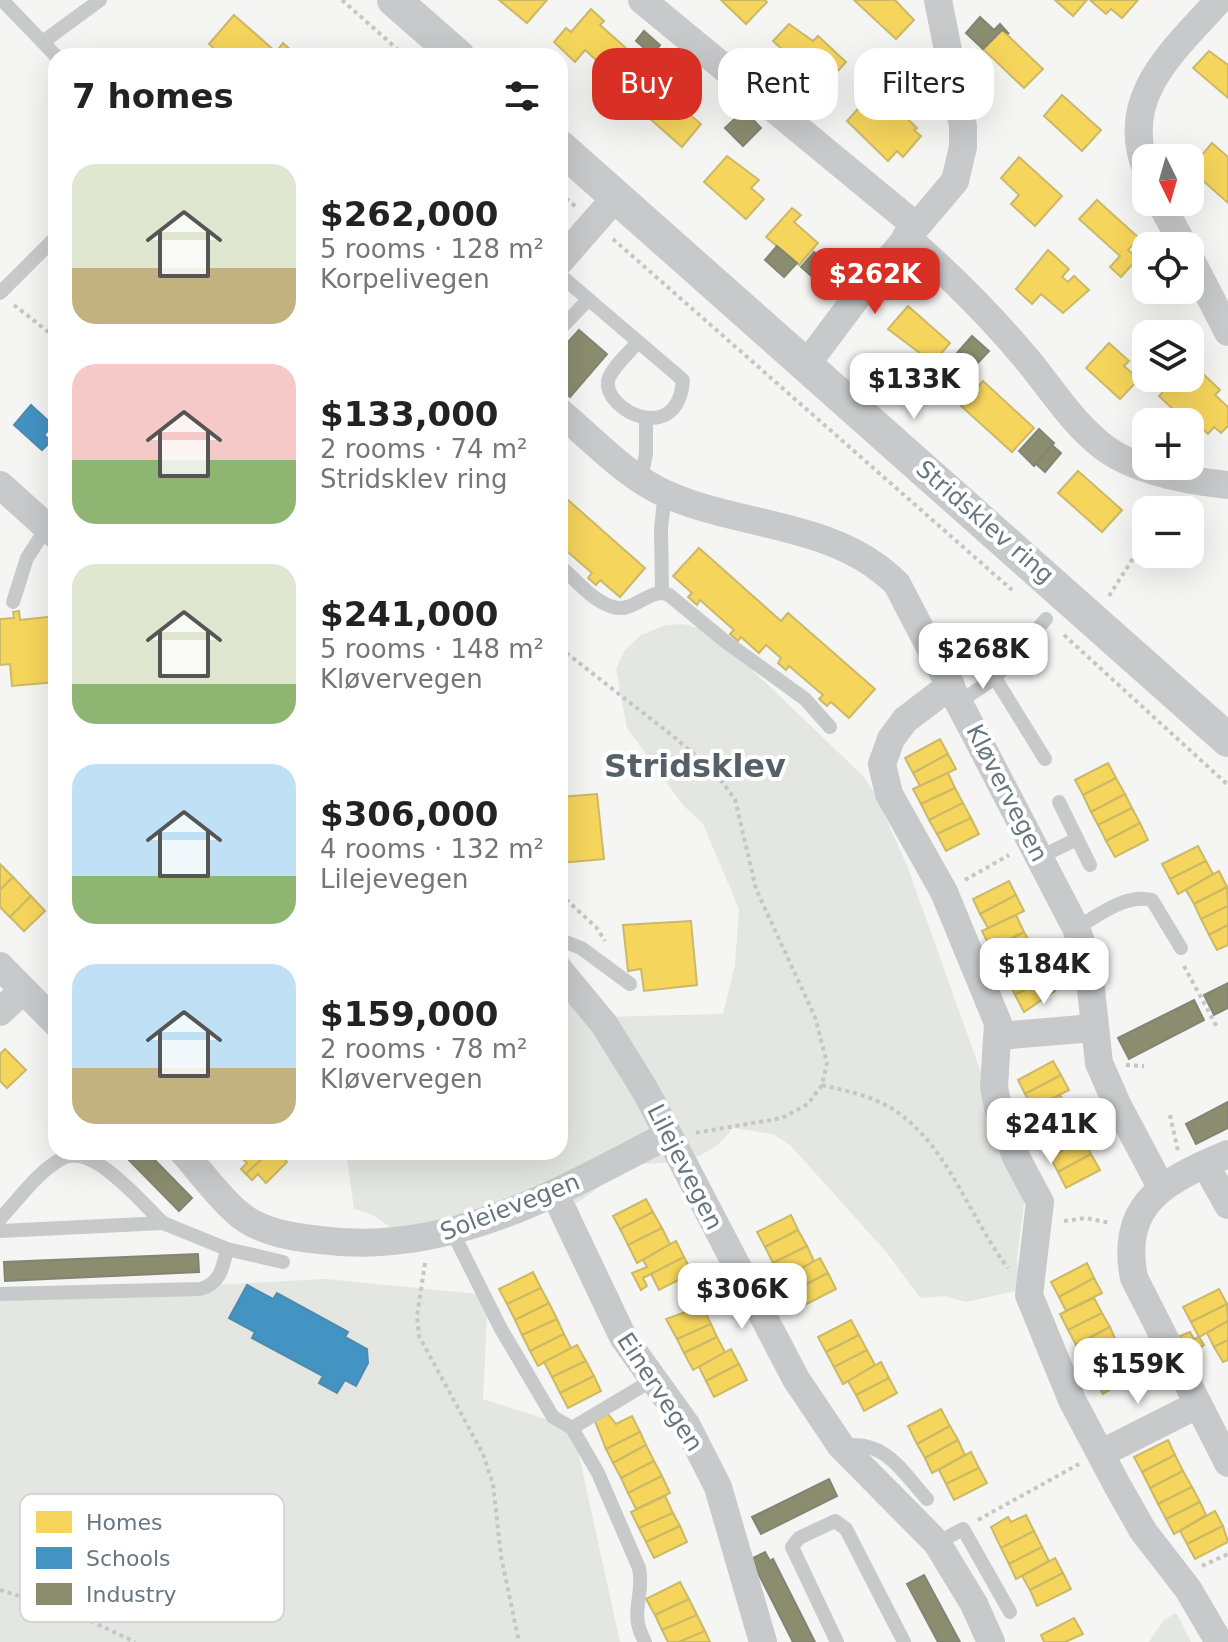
<!DOCTYPE html>
<meta charset="utf-8">
<style>
:root{--surface:#fff;--page:#f2f2f2;--text:#222;--muted:#767676;--accent:#d93025}
body{margin:0;font-family:"DejaVu Sans",sans-serif;background:var(--page);color:var(--text);height:100vh;display:flex;flex-direction:column;font-size:30px;white-space:nowrap}
*{box-sizing:border-box;margin:0}
p{font-size:26px;color:var(--muted)}
.icon{flex:none;width:44px;height:44px;fill:none;stroke:currentColor;stroke-width:2;stroke-linecap:round;stroke-linejoin:round}
.map{position:relative;flex:1;overflow:hidden}
.drawer{position:absolute;left:48px;top:48px;width:520px;height:1112px;display:flex;flex-direction:column;background:var(--surface);border-radius:24px;box-shadow:0 8px 32px #0002}
.drawer>*{flex:none}
.top-card{position:absolute;left:592px;top:48px;width:516px;height:72px;display:flex;gap:16px}
.needle{width:52px;rotate:175deg}
.fabs{position:absolute;left:1132px;top:144px;display:grid;gap:16px}
.fabs a{display:grid;place-items:center;width:72px;height:72px;border-radius:16px;background:var(--surface);box-shadow:0 8px 32px #0002;font-size:40px}
.price{position:absolute;translate:-50% -68px;padding:0 18px;border-radius:16px;background:#fff;color:#222;font-size:26px;line-height:52px;filter:drop-shadow(0 2px 4px #0008)}
.price::after{content:'';position:absolute;left:50%;top:48px;width:24px;height:18px;margin-left:-12px;background:inherit;clip-path:polygon(0 0,100% 0,50% 100%)}
.price.current{background:var(--accent);color:#fff}
ul{padding:0;list-style:none}
li{display:flex;align-items:center;gap:24px;height:200px;padding:0 24px}
li span{display:grid;place-items:center;flex:none;width:224px;height:160px;border-radius:24px;color:#555}
li>.icon{margin-inline-start:auto}
span .icon{width:96px;height:96px;fill:#fffc;stroke-width:1}
li b{font-size:34px}
h2{display:flex;justify-content:space-between;align-items:center;height:96px;padding:0 24px;font-size:34px}
.pill{padding:0 28px;border-radius:24px;background:var(--surface);box-shadow:0 8px 32px #0002;font-size:28px;line-height:72px}
.pill.current{background:var(--accent);color:#fff}
.map>svg:first-child{display:block}
</style>
<div class="map">
<svg width="1228" height="1642" viewBox="0 0 1228 1642">
<rect width="100%" height="100%" fill="#f5f5f4"/>
<!-- green -->
<g fill="#e3e6e1">
<path d="M 684,624 L 705,630 L 721,640 L 863,776 L 875,794 L 908,868 L 1025,1196 L 1017,1258 L 1019,1290 L 966,1302 L 945,1296 L 920,1298 L 888,1254 L 790,1145 L 773,1134 L 733,1128 C 701,1171 662,1161 614,1165 C 602,1186 591,1196 570,1206 L 407,1238 L 371,1214 L 354,1209 L 346,1152 L 560,1152 L 560,941 L 601,1017 L 723,1014 L 735,965 L 739,909 L 703,824 L 683,805 L 627,728 L 616,669 L 625,650 L 641,635 L 666,625 Z"/>
<polygon points="325,1279 488,1295 483,1399 573,1428 620,1642 0,1642 0,1301 29,1295"/>
<polygon points="1176,1613 1191,1642 1149,1642 1164,1620"/>
</g>
<!-- homes -->
<g fill="#f6d55c" stroke="#cbb967" stroke-width="2">
<polygon points="499,0 547,0 527,23"/>
<polygon points="721,0 765,0 767,2 746,24"/>
<polygon points="854,0 895,0 914,20 896,39"/>
<polygon points="1055,0 1087,0 1073,16"/>
<polygon points="1090,0 1138,0 1122,18 1111,9 1106,14"/>
<polygon points="591,9 604,21 600,25 635,56 616,78 585,50 575,62 554,42 566,28 571,32"/>
<polygon points="234,15 276,52 283,43 297,56 222,56 209,44"/>
<polygon points="789,24 813,41 818,36 846,62 823,87 773,41"/>
<polygon points="1002,30 1043,69 1024,88 983,49"/>
<polygon points="1209,51 1228,65 1228,98 1193,68"/>
<polygon points="660,89 701,124 682,147 641,111"/>
<polygon points="1062,95 1101,130 1082,151 1044,116"/>
<polygon points="867,99 887,116 895,107 917,128 914,130 921,136 903,157 897,151 888,161 847,121"/>
<polygon points="1212,143 1228,157 1228,203 1190,169"/>
<polygon points="727,156 759,180 751,188 764,199 746,219 704,182"/>
<polygon points="1019,157 1062,196 1035,226 1011,204 1019,195 1001,178"/>
<polygon points="1097,200 1139,238 1128,250 1138,258 1121,277 1110,267 1120,256 1079,219"/>
<polygon points="792,208 801,215 794,222 818,243 799,265 766,237"/>
<polygon points="1048,250 1069,269 1062,277 1068,282 1074,276 1089,290 1063,313 1041,294 1032,304 1016,289"/>
<polygon points="908,306 950,343 933,363 888,329"/>
<polygon points="1109,343 1129,361 1124,366 1139,379 1120,399 1086,368"/>
<polygon points="1199,370 1220,390 1215,395 1228,407 1228,426 1221,433 1214,427 1208,434 1184,411 1180,416 1159,396 1176,378 1190,378"/>
<polygon points="983,381 1034,428 1012,452 961,406"/>
<polygon points="1078,471 1122,510 1102,532 1058,493"/>
<polygon points="560,493 645,568 620,597 600,580 596,585 588,578 592,573 560,545"/>
<polygon points="699,548 781,621 788,613 875,689 849,718 831,702 827,706 819,699 823,695 789,666 786,670 778,663 781,658 766,645 759,653 741,637 738,641 730,634 734,630 700,600 697,605 688,597 692,593 673,576"/>
<polygon points="19,611 20,620 56,616 56,682 12,686 10,664 0,665 0,619 14,618 13,612"/>
<polygon points="940,739 948,754 913,773 905,758"/>
<polygon points="948,754 956,769 920,786 913,773"/>
<polygon points="1108,763 1116,778 1083,795 1075,780"/>
<polygon points="948,773 955,788 921,804 913,789"/>
<polygon points="1116,778 1125,794 1091,812 1083,795"/>
<polygon points="955,788 963,803 929,820 921,804"/>
<polygon points="597,794 604,859 560,863 560,797"/>
<polygon points="1125,794 1132,808 1098,825 1091,812"/>
<polygon points="963,803 971,818 937,834 929,820"/>
<polygon points="1132,808 1140,823 1106,841 1098,825"/>
<polygon points="971,818 979,834 946,851 937,834"/>
<polygon points="1140,823 1148,840 1115,857 1106,841"/>
<polygon points="1198,846 1206,861 1170,879 1162,864"/>
<polygon points="1206,861 1213,874 1178,894 1170,879"/>
<polygon points="0,864 13,877 0,890"/>
<polygon points="1219,871 1227,887 1194,904 1186,890"/>
<polygon points="13,877 31,896 10,917 0,907 0,890"/>
<polygon points="1009,881 1016,895 980,914 973,899"/>
<polygon points="1227,887 1228,906 1201,919 1194,904"/>
<polygon points="1016,895 1024,911 988,928 980,914"/>
<polygon points="31,896 45,911 24,931 10,917"/>
<polygon points="1228,906 1228,925 1209,935 1201,919"/>
<polygon points="1016,915 1024,932 991,949 982,931"/>
<polygon points="691,921 697,985 644,991 641,969 628,971 623,925"/>
<polygon points="1228,925 1228,945 1217,950 1209,935"/>
<polygon points="1024,932 1032,946 998,963 991,949"/>
<polygon points="1032,946 1041,964 1008,981 998,963"/>
<polygon points="1041,964 1048,978 1015,995 1008,981"/>
<polygon points="1048,978 1055,991 1024,1012 1015,995"/>
<polygon points="5,1049 26,1070 7,1088 0,1081 0,1054"/>
<polygon points="1053,1061 1061,1075 1025,1094 1018,1080"/>
<polygon points="1061,1075 1069,1090 1033,1108 1025,1094"/>
<polygon points="1060,1095 1068,1109 1034,1127 1026,1112"/>
<polygon points="1068,1109 1075,1123 1041,1140 1034,1127"/>
<polygon points="1075,1123 1084,1139 1050,1157 1041,1140"/>
<polygon points="1084,1139 1091,1154 1058,1172 1050,1157"/>
<polygon points="236,1152 269,1152 246,1174 241,1169 247,1163"/>
<polygon points="269,1152 278,1152 287,1162 266,1183 258,1174 252,1180 246,1174"/>
<polygon points="1091,1154 1100,1170 1066,1188 1058,1172"/>
<polygon points="646,1199 653,1212 620,1229 613,1216"/>
<polygon points="653,1212 662,1228 628,1245 620,1229"/>
<polygon points="791,1215 798,1230 765,1247 757,1232"/>
<polygon points="662,1228 670,1244 637,1263 628,1245"/>
<polygon points="798,1230 807,1246 773,1263 765,1247"/>
<polygon points="676,1241 684,1257 643,1278 647,1286 641,1290 632,1273 647,1267 643,1260"/>
<polygon points="807,1246 814,1261 782,1279 773,1263"/>
<polygon points="684,1257 692,1273 659,1290 651,1274"/>
<polygon points="820,1258 828,1273 795,1290 788,1276"/>
<polygon points="1087,1263 1094,1278 1059,1297 1051,1282"/>
<polygon points="533,1272 541,1288 507,1304 499,1289"/>
<polygon points="828,1273 836,1289 803,1306 795,1290"/>
<polygon points="1094,1278 1102,1293 1066,1311 1059,1297"/>
<polygon points="541,1288 549,1303 515,1320 507,1304"/>
<polygon points="1219,1289 1227,1304 1191,1322 1183,1307"/>
<polygon points="1094,1298 1102,1313 1068,1330 1060,1314"/>
<polygon points="549,1303 557,1319 522,1335 515,1320"/>
<polygon points="1227,1304 1228,1321 1199,1337 1204,1345 1198,1349 1193,1340 1185,1344 1180,1336 1190,1332 1194,1339 1199,1337 1191,1322"/>
<polygon points="702,1306 711,1324 677,1339 666,1319"/>
<polygon points="1102,1313 1110,1327 1076,1345 1068,1330"/>
<polygon points="557,1319 564,1334 530,1351 522,1335"/>
<polygon points="851,1320 859,1335 826,1352 818,1337"/>
<polygon points="1228,1321 1228,1340 1214,1347 1207,1333"/>
<polygon points="711,1324 717,1337 684,1353 677,1339"/>
<polygon points="1110,1327 1116,1341 1083,1358 1076,1345"/>
<polygon points="564,1334 571,1348 538,1366 530,1351"/>
<polygon points="859,1335 867,1350 834,1367 826,1352"/>
<polygon points="717,1337 725,1352 693,1370 684,1353"/>
<polygon points="1228,1340 1228,1360 1223,1362 1214,1347"/>
<polygon points="1116,1341 1125,1357 1092,1374 1083,1358"/>
<polygon points="577,1345 586,1361 552,1377 544,1362"/>
<polygon points="731,1349 739,1364 706,1381 699,1367"/>
<polygon points="867,1350 875,1365 843,1384 834,1367"/>
<polygon points="1125,1357 1133,1373 1103,1394 1092,1374"/>
<polygon points="586,1361 594,1376 560,1393 552,1377"/>
<polygon points="881,1362 889,1378 856,1395 848,1381"/>
<polygon points="739,1364 747,1380 714,1397 706,1381"/>
<polygon points="594,1376 601,1391 568,1408 560,1393"/>
<polygon points="889,1378 897,1393 864,1411 856,1395"/>
<polygon points="941,1409 950,1426 917,1444 908,1426"/>
<polygon points="608,1414 616,1424 632,1416 640,1432 606,1449 595,1421"/>
<polygon points="950,1426 958,1440 925,1458 917,1444"/>
<polygon points="640,1432 646,1445 613,1463 606,1449"/>
<polygon points="958,1440 965,1455 932,1473 925,1458"/>
<polygon points="1168,1440 1175,1455 1142,1472 1134,1457"/>
<polygon points="646,1445 654,1461 621,1478 613,1463"/>
<polygon points="971,1452 979,1468 946,1484 939,1470"/>
<polygon points="1175,1455 1183,1471 1150,1488 1142,1472"/>
<polygon points="654,1461 662,1476 628,1493 621,1478"/>
<polygon points="979,1468 987,1483 954,1500 946,1484"/>
<polygon points="1183,1471 1192,1487 1158,1504 1150,1488"/>
<polygon points="662,1476 670,1493 636,1509 628,1493"/>
<polygon points="1192,1487 1200,1502 1166,1519 1158,1504"/>
<polygon points="665,1496 673,1513 639,1528 631,1512"/>
<polygon points="1200,1502 1206,1515 1174,1534 1166,1519"/>
<polygon points="1215,1511 1223,1526 1187,1544 1180,1531"/>
<polygon points="673,1513 680,1526 646,1542 639,1528"/>
<polygon points="1026,1515 1034,1531 1001,1548 991,1527 1008,1517 1011,1522"/>
<polygon points="680,1526 687,1542 654,1558 646,1542"/>
<polygon points="1223,1526 1228,1542 1195,1559 1187,1544"/>
<polygon points="1034,1531 1042,1547 1009,1564 1001,1548"/>
<polygon points="1042,1547 1049,1561 1016,1579 1009,1564"/>
<polygon points="1055,1558 1063,1573 1030,1590 1022,1576"/>
<polygon points="1063,1573 1071,1589 1037,1606 1030,1590"/>
<polygon points="680,1582 689,1599 655,1615 646,1599"/>
<polygon points="689,1599 697,1615 662,1630 655,1615"/>
<polygon points="697,1615 705,1631 679,1642 668,1642 662,1630"/>
<polygon points="1074,1618 1083,1634 1065,1642 1044,1642 1041,1635"/>
<polygon points="705,1631 710,1642 679,1642"/>
</g>
<!-- schools -->
<g fill="#4393c3" stroke="#4e8baf" stroke-width="2">
<polygon points="31,405 53,425 44,435 51,441 42,450 14,425"/>
<polygon points="247,1285 273,1299 277,1293 348,1332 345,1337 367,1349 368,1363 356,1386 345,1380 337,1393 319,1383 323,1376 252,1338 255,1332 229,1318"/>
</g>
<!-- industry -->
<g fill="#8c8c6e" stroke="#818674" stroke-width="2">
<polygon points="980,17 994,30 1000,24 1009,34 1002,30 983,49 966,33"/>
<polygon points="644,31 660,45 652,55 636,41"/>
<polygon points="667,49 688,68 672,87 651,68"/>
<polygon points="744,110 761,128 743,146 725,128"/>
<polygon points="777,246 797,263 784,277 765,260"/>
<polygon points="814,252 829,265 816,280 801,267"/>
<polygon points="579,330 607,354 570,397 560,388 560,351"/>
<polygon points="972,336 989,351 973,368 957,353"/>
<polygon points="1039,429 1054,443 1034,466 1019,451"/>
<polygon points="1052,445 1061,453 1045,472 1036,464"/>
<polygon points="1228,983 1228,1008 1214,1015 1204,995"/>
<polygon points="1194,1000 1204,1020 1129,1059 1118,1038"/>
<polygon points="1228,1102 1228,1128 1196,1144 1186,1124"/>
<polygon points="121,1152 147,1152 192,1198 179,1211"/>
<polygon points="198,1254 199,1272 5,1281 4,1262"/>
<polygon points="829,1479 837,1496 761,1534 752,1517"/>
<polygon points="765,1552 770,1561 773,1559 815,1642 793,1642 751,1559"/>
<polygon points="924,1575 960,1642 938,1642 907,1584"/>
</g>
<g fill="none" stroke-linecap="round" stroke-linejoin="round">
<!-- path -->
<g stroke="#c5c6c7" stroke-width="4" stroke-dasharray="4 4" stroke-linecap="butt">
<polyline points="342,0 405,56"/>
<polyline points="560,193 576,207"/>
<polyline points="613,239 1012,590"/>
<polyline points="14,305 56,338"/>
<polyline points="1163,510 1170,500"/>
<polyline points="1109,596 1146,538"/>
<polyline points="1064,635 1228,785"/>
<polyline points="560,648 674,737 714,771 735,799 756,889 815,1017 827,1063 822,1085 808,1104 782,1118 695,1133"/>
<polyline points="965,880 1009,855"/>
<polyline points="560,894 596,927 605,941"/>
<polyline points="1184,966 1217,1027"/>
<polyline points="1126,1065 1144,1066"/>
<path d="M 822,1085 C 838,1089 854,1092 870,1098 C 943,1125 964,1211 1008,1268"/>
<polyline points="1170,1115 1178,1151"/>
<polyline points="1064,1221 1086,1218 1110,1223"/>
<polyline points="425,1263 417,1316 419,1336 483,1454 493,1484 501,1556 519,1642"/>
<polyline points="978,1520 1079,1464"/>
<polyline points="1202,1566 1228,1554"/>
<polyline points="0,1590 74,1613 135,1642"/>
</g>
<!-- service -->
<g stroke="#c7c9ca" stroke-width="14">
<polyline points="2,0 56,56"/>
<polyline points="44,41 100,0"/>
<path d="M 560,275 L 683,380 C 678,447 604,411 608,381 C 611,368 629,353 638,342"/>
<polyline points="0,293 56,237"/>
<polyline points="560,329 587,301"/>
<polyline points="641,478 646,454 646,420"/>
<path d="M 560,566 C 575,579 591,599 610,606 C 634,616 648,586 669,595 L 726,642 L 805,699 L 830,727"/>
<polyline points="662,592 661,528 665,493"/>
<polyline points="13,602 27,558 47,527"/>
<polyline points="995,678 1045,759"/>
<polyline points="959,702 995,678 1046,619"/>
<polyline points="1059,802 1090,865"/>
<polyline points="1040,857 1077,839"/>
<path d="M 1076,928 C 1098,916 1126,893 1152,900 L 1181,948"/>
<polyline points="560,940 581,948 630,984"/>
<path d="M 0,1219 C 18,1200 39,1170 63,1158 C 93,1143 142,1203 163,1223"/>
<polyline points="0,1231 163,1223 227,1249 283,1262"/>
<path d="M 453,1233 L 501,1329 L 553,1417 L 572,1428 L 598,1473 L 639,1568 C 645,1598 628,1611 645,1642"/>
<path d="M 0,1294 L 200,1289 C 220,1284 223,1268 227,1249"/>
<polyline points="572,1428 651,1381"/>
<path d="M 841,1446 C 885,1439 900,1469 927,1499"/>
<polyline points="937,1543 963,1529 1010,1612"/>
<polyline points="837,1642 792,1547 799,1538 835,1521 846,1529 904,1642"/>
</g>
<!-- minor -->
<g stroke="#c7c9ca" stroke-width="28">
<polyline points="642,0 916,226"/>
<path d="M 1146,169 C 1118,96 1174,51 1219,0"/>
<polyline points="1160,202 1184,246"/>
<path d="M 906,237 C 951,276 992,317 1030,363 C 1054,393 1075,426 1106,449 C 1139,472 1189,481 1228,485"/>
<polyline points="1190,258 1228,332"/>
<polyline points="560,261 616,197"/>
<polyline points="806,365 857,297 955,181 963,147 963,126 938,0"/>
<path d="M 560,412 C 592,439 627,477 666,494 C 742,528 836,522 897,584 L 1076,928 L 1088,962 L 1099,1063 L 1117,1104 L 1161,1187"/>
<polyline points="0,485 56,535"/>
<polyline points="951,685 905,720 891,739 882,764 889,794 944,892 998,1023 994,1087 998,1107 1016,1157 1040,1202 1029,1295 1072,1400 1117,1485 1143,1531 1188,1589 1219,1642"/>
<polyline points="0,966 56,1023"/>
<polyline points="560,971 604,1024 645,1090 796,1379 841,1446 937,1543 974,1604 991,1642"/>
<polyline points="0,1012 23,990"/>
<polyline points="999,1036 1093,1028"/>
<path d="M 183,1152 C 201,1172 219,1198 240,1215 C 263,1233 293,1237 320,1240 C 448,1257 559,1192 668,1135"/>
<path d="M 1228,1154 C 1167,1180 1119,1202 1134,1278 L 1228,1463"/>
<polyline points="1205,1164 1228,1205"/>
<polyline points="555,1194 623,1337 687,1426 718,1487 763,1642"/>
<polyline points="1102,1453 1197,1405"/>
</g>
<!-- tertiary -->
<g stroke="#c7c9ca" stroke-width="34">
<polyline points="394,0 458,56"/>
<polyline points="560,147 1228,740"/>
</g>
</g>
<g text-anchor="middle" stroke-width="8" stroke-linejoin="round" paint-order="stroke">
<!-- street labels -->
<g font-size="24" fill="#677781" stroke="#fff">
<text transform="translate(985 522) rotate(41)" y="8">Stridsklev ring</text>
<text transform="translate(1007 793) rotate(63)" y="8">Kløvervegen</text>
<text transform="translate(685 1167) rotate(63)" y="8">Lilejevegen</text>
<text transform="translate(510 1207) rotate(-21)" y="8">Soleievegen</text>
<text transform="translate(660 1392) rotate(57)" y="8">Einervegen</text>
</g>
<!-- district labels -->
<g font-size="32" font-weight="bold" fill="#556067" stroke="#fff">
<text x="695" y="777">Stridsklev</text>
</g>
</g>
<!-- legend -->
<rect x="20" y="1494" width="264" height="128" rx="12" fill="#fff" stroke="#d1d6d9" stroke-width="2"/>
<rect x="36" y="1511" width="36" height="22" fill="#f6d55c"/>
<rect x="36" y="1547" width="36" height="22" fill="#4393c3"/>
<rect x="36" y="1583" width="36" height="22" fill="#8c8c6e"/>
<g font-size="22" fill="#677781">
<text x="86" y="1530">Homes</text>
<text x="86" y="1566">Schools</text>
<text x="86" y="1602">Industry</text>
</g>
</svg>
<div class="fabs">
<a><svg class="needle" viewBox="-14 -14 28 28"><path d="M0-13l5 13h-10z" fill="#e53935"/><path d="M0 13l5-13h-10z" fill="#767676"/></svg></a>
<a><svg class="icon" aria-label="locate" viewBox="0 0 24 24"><circle cx="12" cy="12" r="6"/><path d="M12 2v4M12 18v4M2 12h4M18 12h4"/></svg></a>
<a><svg class="icon" aria-label="layers" viewBox="0 0 24 24"><path d="M12 4l9 5-9 5-9-5zM3 14l9 5 9-5"/></svg></a>
<a>+</a>
<a>−</a>
</div>
<b class="price current" style="left:875px;top:316px">$262K</b>
<b class="price" style="left:914px;top:421px">$133K</b>
<b class="price" style="left:983px;top:691px">$268K</b>
<b class="price" style="left:1044px;top:1006px">$184K</b>
<b class="price" style="left:1051px;top:1166px">$241K</b>
<b class="price" style="left:742px;top:1331px">$306K</b>
<b class="price" style="left:1138px;top:1406px">$159K</b>
<div class="top-card">
<a class="pill current">Buy</a>
<a class="pill">Rent</a>
<a class="pill">Filters</a>
</div>
<section class="drawer">
<h2>7 homes<svg class="icon" aria-label="filters" viewBox="0 0 24 24"><path d="M4 7h16M4 17h16"/><circle cx="9" cy="7" r="2"/><circle cx="15" cy="17" r="2"/></svg></h2>
<ul>
<li><span style="background:linear-gradient(#dfe7d0 65%,#c2b280 0)"><svg class="icon" aria-label="home" viewBox="0 0 24 24"><path d="M3 11l9-7 9 7M6 9v11h12V9"/></svg></span><div><b>$262,000</b><p>5 rooms · 128 m²</p><p>Korpelivegen</p></div></li>
<li><span style="background:linear-gradient(#f6c9c9 60%,#8fb573 0)"><svg class="icon" aria-label="home" viewBox="0 0 24 24"><path d="M3 11l9-7 9 7M6 9v11h12V9"/></svg></span><div><b>$133,000</b><p>2 rooms · 74 m²</p><p>Stridsklev ring</p></div></li>
<li><span style="background:linear-gradient(#dfe7d0 75%,#8fb573 0)"><svg class="icon" aria-label="home" viewBox="0 0 24 24"><path d="M3 11l9-7 9 7M6 9v11h12V9"/></svg></span><div><b>$241,000</b><p>5 rooms · 148 m²</p><p>Kløvervegen</p></div></li>
<li><span style="background:linear-gradient(#bfe0f5 70%,#8fb573 0)"><svg class="icon" aria-label="home" viewBox="0 0 24 24"><path d="M3 11l9-7 9 7M6 9v11h12V9"/></svg></span><div><b>$306,000</b><p>4 rooms · 132 m²</p><p>Lilejevegen</p></div></li>
<li><span style="background:linear-gradient(#bfe0f5 65%,#c2b280 0)"><svg class="icon" aria-label="home" viewBox="0 0 24 24"><path d="M3 11l9-7 9 7M6 9v11h12V9"/></svg></span><div><b>$159,000</b><p>2 rooms · 78 m²</p><p>Kløvervegen</p></div></li>
</ul>
</section>
</div>
